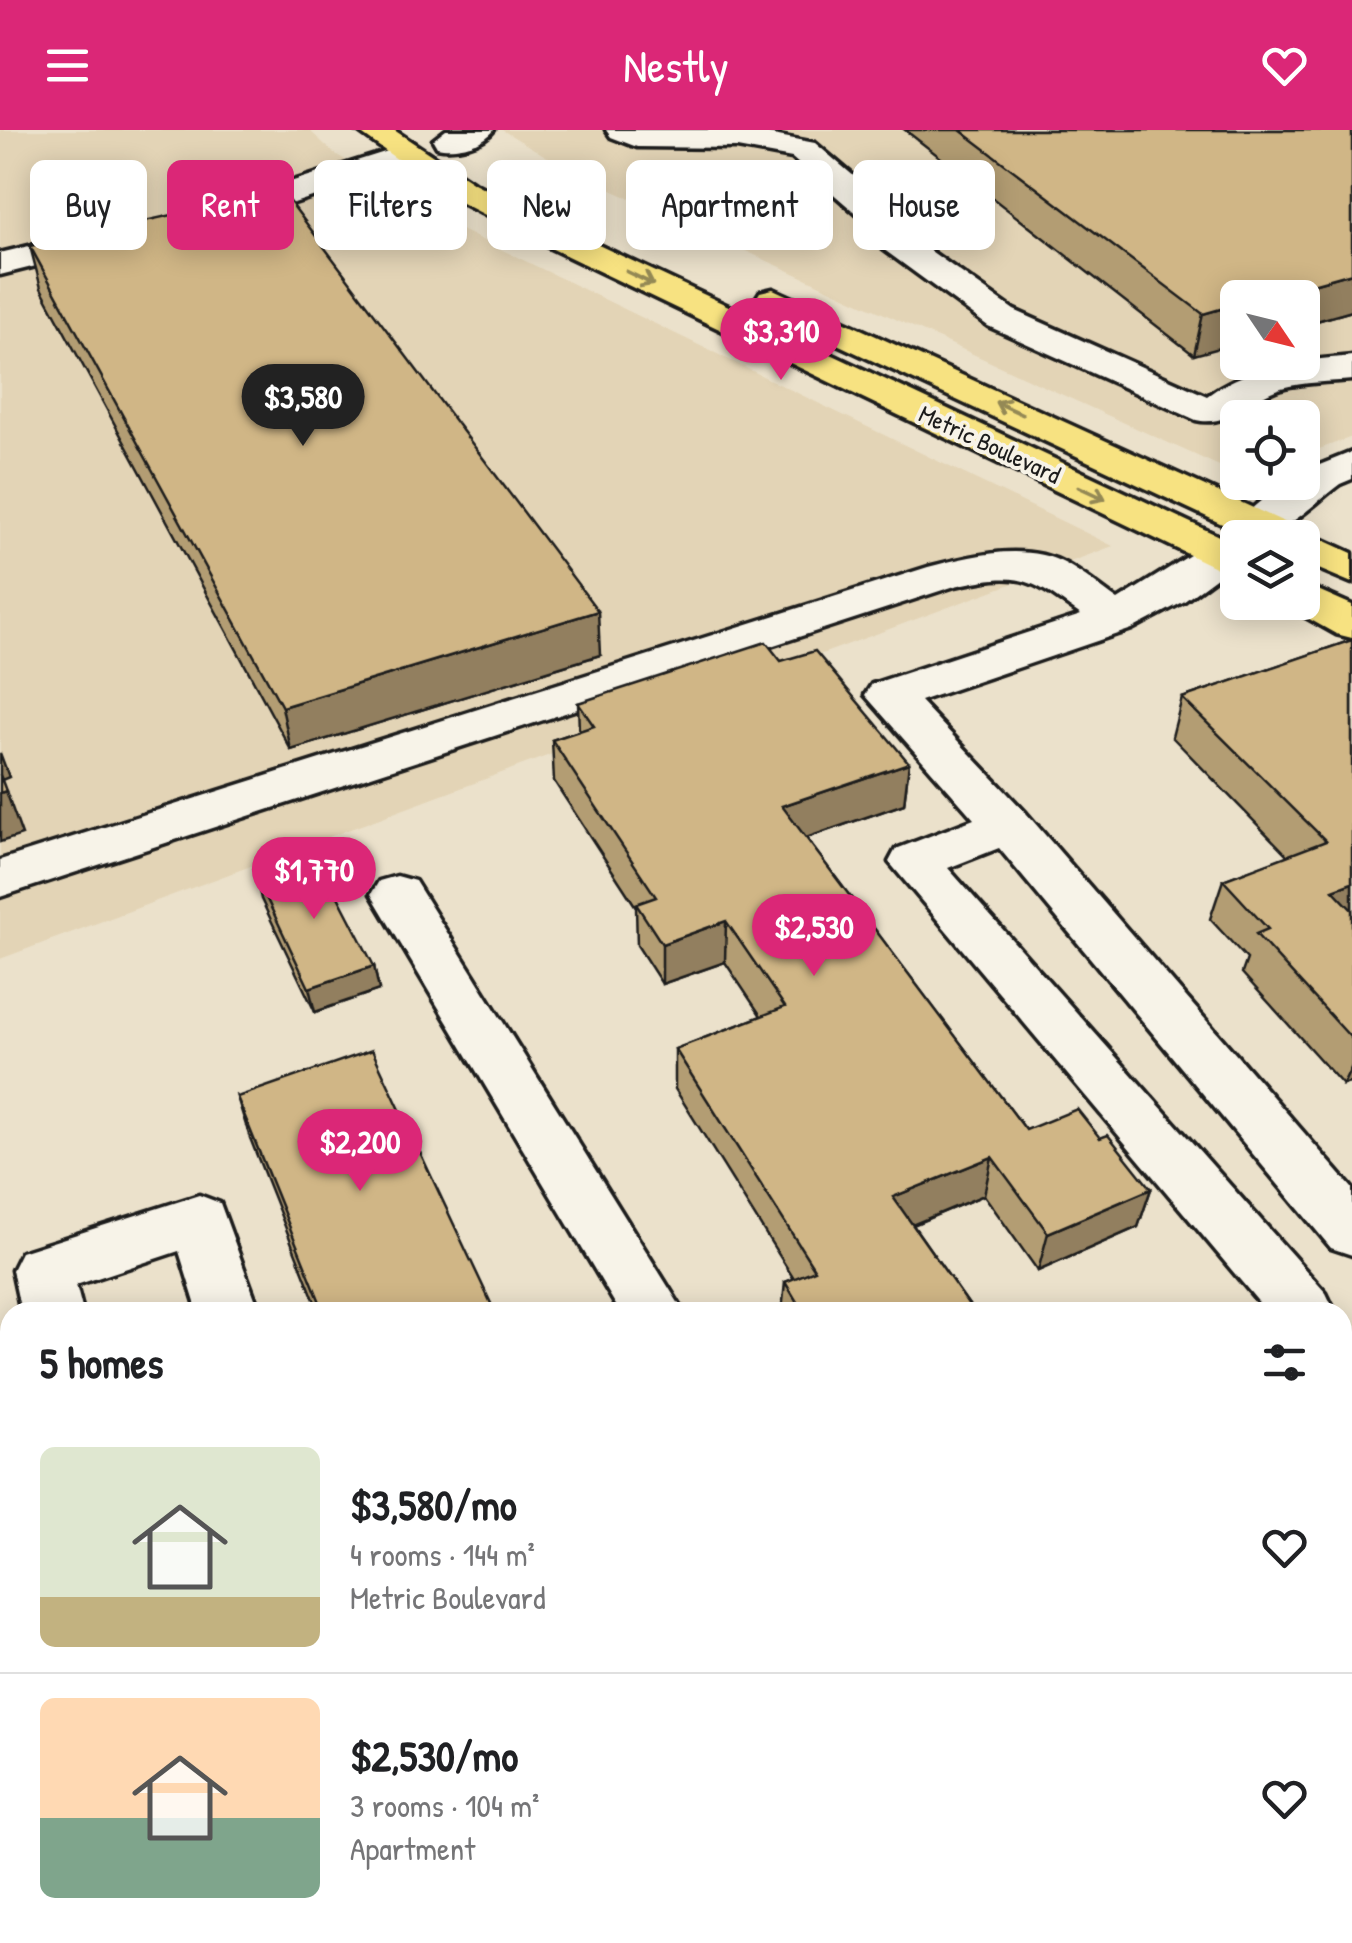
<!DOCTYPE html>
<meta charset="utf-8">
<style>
:root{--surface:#fff;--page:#f6f6f6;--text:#202124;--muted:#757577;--line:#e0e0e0;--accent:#db2777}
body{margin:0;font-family:"Patrick Hand",sans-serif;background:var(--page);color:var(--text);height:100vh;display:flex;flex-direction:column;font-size:38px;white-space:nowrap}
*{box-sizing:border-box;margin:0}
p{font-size:32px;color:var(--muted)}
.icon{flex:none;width:55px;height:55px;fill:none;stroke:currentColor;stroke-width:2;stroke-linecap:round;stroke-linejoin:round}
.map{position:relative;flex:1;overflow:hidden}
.sheet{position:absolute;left:0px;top:1172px;width:1352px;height:642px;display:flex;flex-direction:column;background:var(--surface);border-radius:30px 30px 0 0;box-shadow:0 5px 25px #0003}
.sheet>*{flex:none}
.guide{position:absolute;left:30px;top:30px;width:1292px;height:90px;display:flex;gap:20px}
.needle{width:65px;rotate:125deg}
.tools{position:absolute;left:1220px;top:150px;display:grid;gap:20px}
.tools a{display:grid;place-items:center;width:100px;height:100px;border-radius:15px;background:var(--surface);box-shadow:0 5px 25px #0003;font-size:50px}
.price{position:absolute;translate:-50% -85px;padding:0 22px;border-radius:35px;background:var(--accent);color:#fff;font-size:32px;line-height:65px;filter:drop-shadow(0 2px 5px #0008)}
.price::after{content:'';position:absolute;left:50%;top:60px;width:30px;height:22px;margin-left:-15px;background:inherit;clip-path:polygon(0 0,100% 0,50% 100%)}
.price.selected{background:#222;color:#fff}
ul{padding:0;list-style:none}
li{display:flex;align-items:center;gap:30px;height:250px;padding:0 40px}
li+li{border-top:2px solid var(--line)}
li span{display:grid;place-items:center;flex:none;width:280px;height:200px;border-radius:15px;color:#555}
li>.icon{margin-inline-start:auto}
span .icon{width:120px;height:120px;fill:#fffc;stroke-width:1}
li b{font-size:42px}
h2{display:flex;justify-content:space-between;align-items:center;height:120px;padding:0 40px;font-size:42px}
.tag{padding:0 35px;border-radius:15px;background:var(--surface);box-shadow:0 5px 25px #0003;font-size:35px;line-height:90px}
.tag.selected{background:var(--accent);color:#fff}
header{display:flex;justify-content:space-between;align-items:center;height:130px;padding:0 40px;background:var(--accent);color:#fff;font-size:45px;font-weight:600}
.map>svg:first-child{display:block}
</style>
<header><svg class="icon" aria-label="menu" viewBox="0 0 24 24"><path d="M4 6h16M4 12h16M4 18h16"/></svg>Nestly<svg class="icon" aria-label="heart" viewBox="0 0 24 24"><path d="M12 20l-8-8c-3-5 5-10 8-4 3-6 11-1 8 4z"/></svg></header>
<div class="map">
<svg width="1352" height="1813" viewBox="0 0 1352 1813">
<rect width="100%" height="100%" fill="#ebe1cb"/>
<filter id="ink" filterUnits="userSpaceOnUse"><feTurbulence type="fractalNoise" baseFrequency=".01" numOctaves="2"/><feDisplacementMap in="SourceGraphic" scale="20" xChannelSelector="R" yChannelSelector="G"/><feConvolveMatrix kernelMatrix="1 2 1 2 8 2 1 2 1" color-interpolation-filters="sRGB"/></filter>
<g filter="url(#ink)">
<!-- built -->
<g fill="#e3d4b6" fill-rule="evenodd">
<polygon points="0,0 309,0 334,23 447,93 1113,416 0,829"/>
<path d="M 502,0 L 1352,0 L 1352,307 L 1303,325 L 1302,288 L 1238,288 L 1237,344 L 576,44 ZM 1238,168 L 1302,168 L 1302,232 L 1238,232 Z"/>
<polygon points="1352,1395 1352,1813 502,1813 518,1805 1342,1805 1342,1400"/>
</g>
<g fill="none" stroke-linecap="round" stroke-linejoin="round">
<!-- minor casing -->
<g stroke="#1c1c1c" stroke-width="7">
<g id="minor">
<path d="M 446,0 L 494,0 C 483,15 455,21 437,17 L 433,10 Z"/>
<path d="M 606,0 L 747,0 L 815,13 L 903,88 L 911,107 L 1014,180 L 1207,266 C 1250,234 1301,231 1352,226 L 1352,250 C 1329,252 1304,252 1281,258 C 1251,267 1229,298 1196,290 L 988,196 L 883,119 L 874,99 L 792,28 L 737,18 L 637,17 L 611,7 Z"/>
<polygon points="407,15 419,18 424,25 419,32 291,74 212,93 200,90 195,83 200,76 268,59"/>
<polygon points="104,98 116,102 122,109 116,116 0,145 0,123"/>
<path d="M 1352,322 L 1352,349 L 1340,354 C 1312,374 1281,412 1245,403 L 1239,394 C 1251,376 1280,352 1302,352 L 1302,342 Z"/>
<path d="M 1221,411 L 1236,415 L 1236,433 L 1183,472 L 1132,499 L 920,571 L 1026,683 L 1352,1058 L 1352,1125 L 1331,1118 L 999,718 L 948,738 L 1326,1163 L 1335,1182 L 1267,1182 L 889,732 L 896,719 L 974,689 L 865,565 L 872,554 L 1081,485 C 1028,447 1021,441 955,456 L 0,767 L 0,730 L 928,437 C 970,426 1025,411 1066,434 C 1084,444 1101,458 1118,470 L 1206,415 Z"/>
<polygon points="397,746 415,751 684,1182 620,1182 371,764 379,751"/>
<polygon points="199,1065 220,1073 260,1182 198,1182 179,1121 76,1155 83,1182 21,1182 12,1140 21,1122"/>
<polygon points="1342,1200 1352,1203 1352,1266 1342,1262"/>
<polygon points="1352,1476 1352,1545 1342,1549 1342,1480"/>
<polygon points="0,1752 10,1756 10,1805 45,1805 48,1813 0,1813"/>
<polygon points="157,1805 307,1805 303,1813 158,1813"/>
<polygon points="955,1805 1033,1805 1035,1813 957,1813"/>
</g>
</g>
<!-- major casing -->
<g stroke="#1c1c1c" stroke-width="7">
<g id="major">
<polygon points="356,0 394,0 474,53 560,97 1238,415 1238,445 1223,441 536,111 450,67"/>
<polygon points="773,159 1352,423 1352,453 1302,432 1302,408 1252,408 760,178 755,170 760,162"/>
<polygon points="1302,453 1352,475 1352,508 1336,504 1286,476 1284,472 1302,472"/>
</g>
</g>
<!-- minor -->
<use href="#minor" fill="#f7f3e8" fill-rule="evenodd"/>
<!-- major -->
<use href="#major" fill="#f7e281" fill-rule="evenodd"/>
</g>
<!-- wall -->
<g fill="#b39d73" stroke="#1c1c1c" stroke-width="2.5">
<polygon points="905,0 1352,0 1352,181 1302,195 1302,168 1194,225"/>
<polygon points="30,116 600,525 291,620 41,158"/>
<polygon points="1352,510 1352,952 1343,955 1242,843 1247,829 1210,789 1223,750 1288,726 1172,607 1182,568"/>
<polygon points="781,531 909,633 904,674 806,708 1026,1000 1100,1008 1151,1059 1138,1097 1038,1141 984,1065 913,1095 974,1182 782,1182 785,1152 794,1149 675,959 675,919 761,886 725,832 662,854 637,815 636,777 554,651 552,610 579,601 578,573"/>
<polygon points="256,746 374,836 379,860 315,882 261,769"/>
<polygon points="237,967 495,1182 319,1182 250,1008"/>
<polygon points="1074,1805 1342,1805 1352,1813 1079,1813"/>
</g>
<!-- shaded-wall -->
<g fill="#927f5e" stroke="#1c1c1c" stroke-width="2.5">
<polygon points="1352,143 1352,181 1302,195 1302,168 1262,168"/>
<polygon points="1238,174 1238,213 1194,225 1203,184"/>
<polygon points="598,481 600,525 291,620 282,577"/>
<polygon points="0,623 9,647 2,650 0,646"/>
<polygon points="909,633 904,674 780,717 782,676"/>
<polygon points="6,661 22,705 0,712 0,663"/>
<polygon points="1352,753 1352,785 1333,760"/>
<polygon points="726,791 725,832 662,854 662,814"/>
<polygon points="374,836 379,860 315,882 309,858"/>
<polygon points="1352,936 1352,952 1343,955"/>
<polygon points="992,1027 984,1065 888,1105 893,1067"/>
<polygon points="1151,1059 1138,1097 1038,1141 1048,1103"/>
<polygon points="0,1220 10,1258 10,1297 0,1259"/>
<polygon points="10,1422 10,1463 0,1467 0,1426"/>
</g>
<!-- building -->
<g fill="#d0b686" stroke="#1c1c1c" stroke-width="2.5">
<polygon points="960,0 1352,0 1352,143 1262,168 1238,168 1238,174 1203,184"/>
<polygon points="282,61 598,481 282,577 30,116"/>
<polygon points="1352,510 1352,753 1333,760 1352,780 1352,909 1256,804 1268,799 1223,750 1326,711 1182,568"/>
<polygon points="766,512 781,531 815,521 909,633 782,676 1026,1000 1077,979 1100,1008 1108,1005 1151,1059 1048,1103 992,1027 893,1067 974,1182 803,1182 785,1152 815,1140 675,919 785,877 726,791 662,814 636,774 656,767 552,610 594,596 578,573"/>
<polygon points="0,645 6,661 0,663"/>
<polygon points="317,726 374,836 309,858 256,746"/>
<polygon points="372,920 495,1182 324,1182 237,967"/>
<polygon points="0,1259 10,1297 10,1422 0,1426"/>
<polygon points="1352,1630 1352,1813 1109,1813 1104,1805 1342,1805 1342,1635"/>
</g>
<!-- one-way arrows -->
<defs><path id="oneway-shaft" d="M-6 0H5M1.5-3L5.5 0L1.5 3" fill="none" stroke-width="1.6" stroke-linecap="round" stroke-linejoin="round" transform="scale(2.5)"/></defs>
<g stroke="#948954">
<use href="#oneway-shaft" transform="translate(640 148) rotate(26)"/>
<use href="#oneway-shaft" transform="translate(1009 278) rotate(-155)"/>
<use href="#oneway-shaft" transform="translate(1092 363) rotate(25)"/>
</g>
</g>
<g text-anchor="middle" stroke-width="8" stroke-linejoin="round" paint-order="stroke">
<!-- far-street labels -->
<g font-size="25" fill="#1c1c1c" stroke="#f7f3e8">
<text transform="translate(990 314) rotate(25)" y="9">Metric Boulevard</text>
</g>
</g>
</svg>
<div class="tools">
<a><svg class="needle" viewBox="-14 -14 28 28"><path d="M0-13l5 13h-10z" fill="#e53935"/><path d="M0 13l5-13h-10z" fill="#757577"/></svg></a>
<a><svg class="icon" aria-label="locate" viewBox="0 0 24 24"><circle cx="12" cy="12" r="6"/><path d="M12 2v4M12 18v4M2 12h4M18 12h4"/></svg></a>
<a><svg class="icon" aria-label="layers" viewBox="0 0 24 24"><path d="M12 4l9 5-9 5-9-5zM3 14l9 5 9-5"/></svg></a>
</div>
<b class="price" style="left:781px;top:253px">$3,310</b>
<b class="price selected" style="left:303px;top:319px">$3,580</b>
<b class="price" style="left:314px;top:792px">$1,770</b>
<b class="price" style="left:814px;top:849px">$2,530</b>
<b class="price" style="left:360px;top:1064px">$2,200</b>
<div class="guide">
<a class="tag">Buy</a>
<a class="tag selected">Rent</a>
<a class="tag">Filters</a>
<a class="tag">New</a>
<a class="tag">Apartment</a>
<a class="tag">House</a>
</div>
<section class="sheet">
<h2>5 homes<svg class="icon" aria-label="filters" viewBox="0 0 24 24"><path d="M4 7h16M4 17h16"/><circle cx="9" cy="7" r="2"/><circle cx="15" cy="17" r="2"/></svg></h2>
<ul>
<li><span style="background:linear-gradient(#dfe7d0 75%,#c2b280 0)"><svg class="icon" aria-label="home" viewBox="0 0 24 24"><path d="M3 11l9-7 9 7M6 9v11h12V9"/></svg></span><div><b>$3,580/mo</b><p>4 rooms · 144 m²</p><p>Metric Boulevard</p></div><svg class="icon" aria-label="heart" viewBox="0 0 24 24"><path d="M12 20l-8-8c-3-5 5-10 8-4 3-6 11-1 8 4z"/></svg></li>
<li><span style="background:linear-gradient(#ffd9b3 60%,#7fa58c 0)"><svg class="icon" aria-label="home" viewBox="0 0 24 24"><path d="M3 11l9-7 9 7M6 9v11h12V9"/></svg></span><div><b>$2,530/mo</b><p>3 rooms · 104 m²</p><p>Apartment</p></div><svg class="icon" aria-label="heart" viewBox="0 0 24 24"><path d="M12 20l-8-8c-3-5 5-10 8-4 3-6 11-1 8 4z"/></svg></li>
</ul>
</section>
</div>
